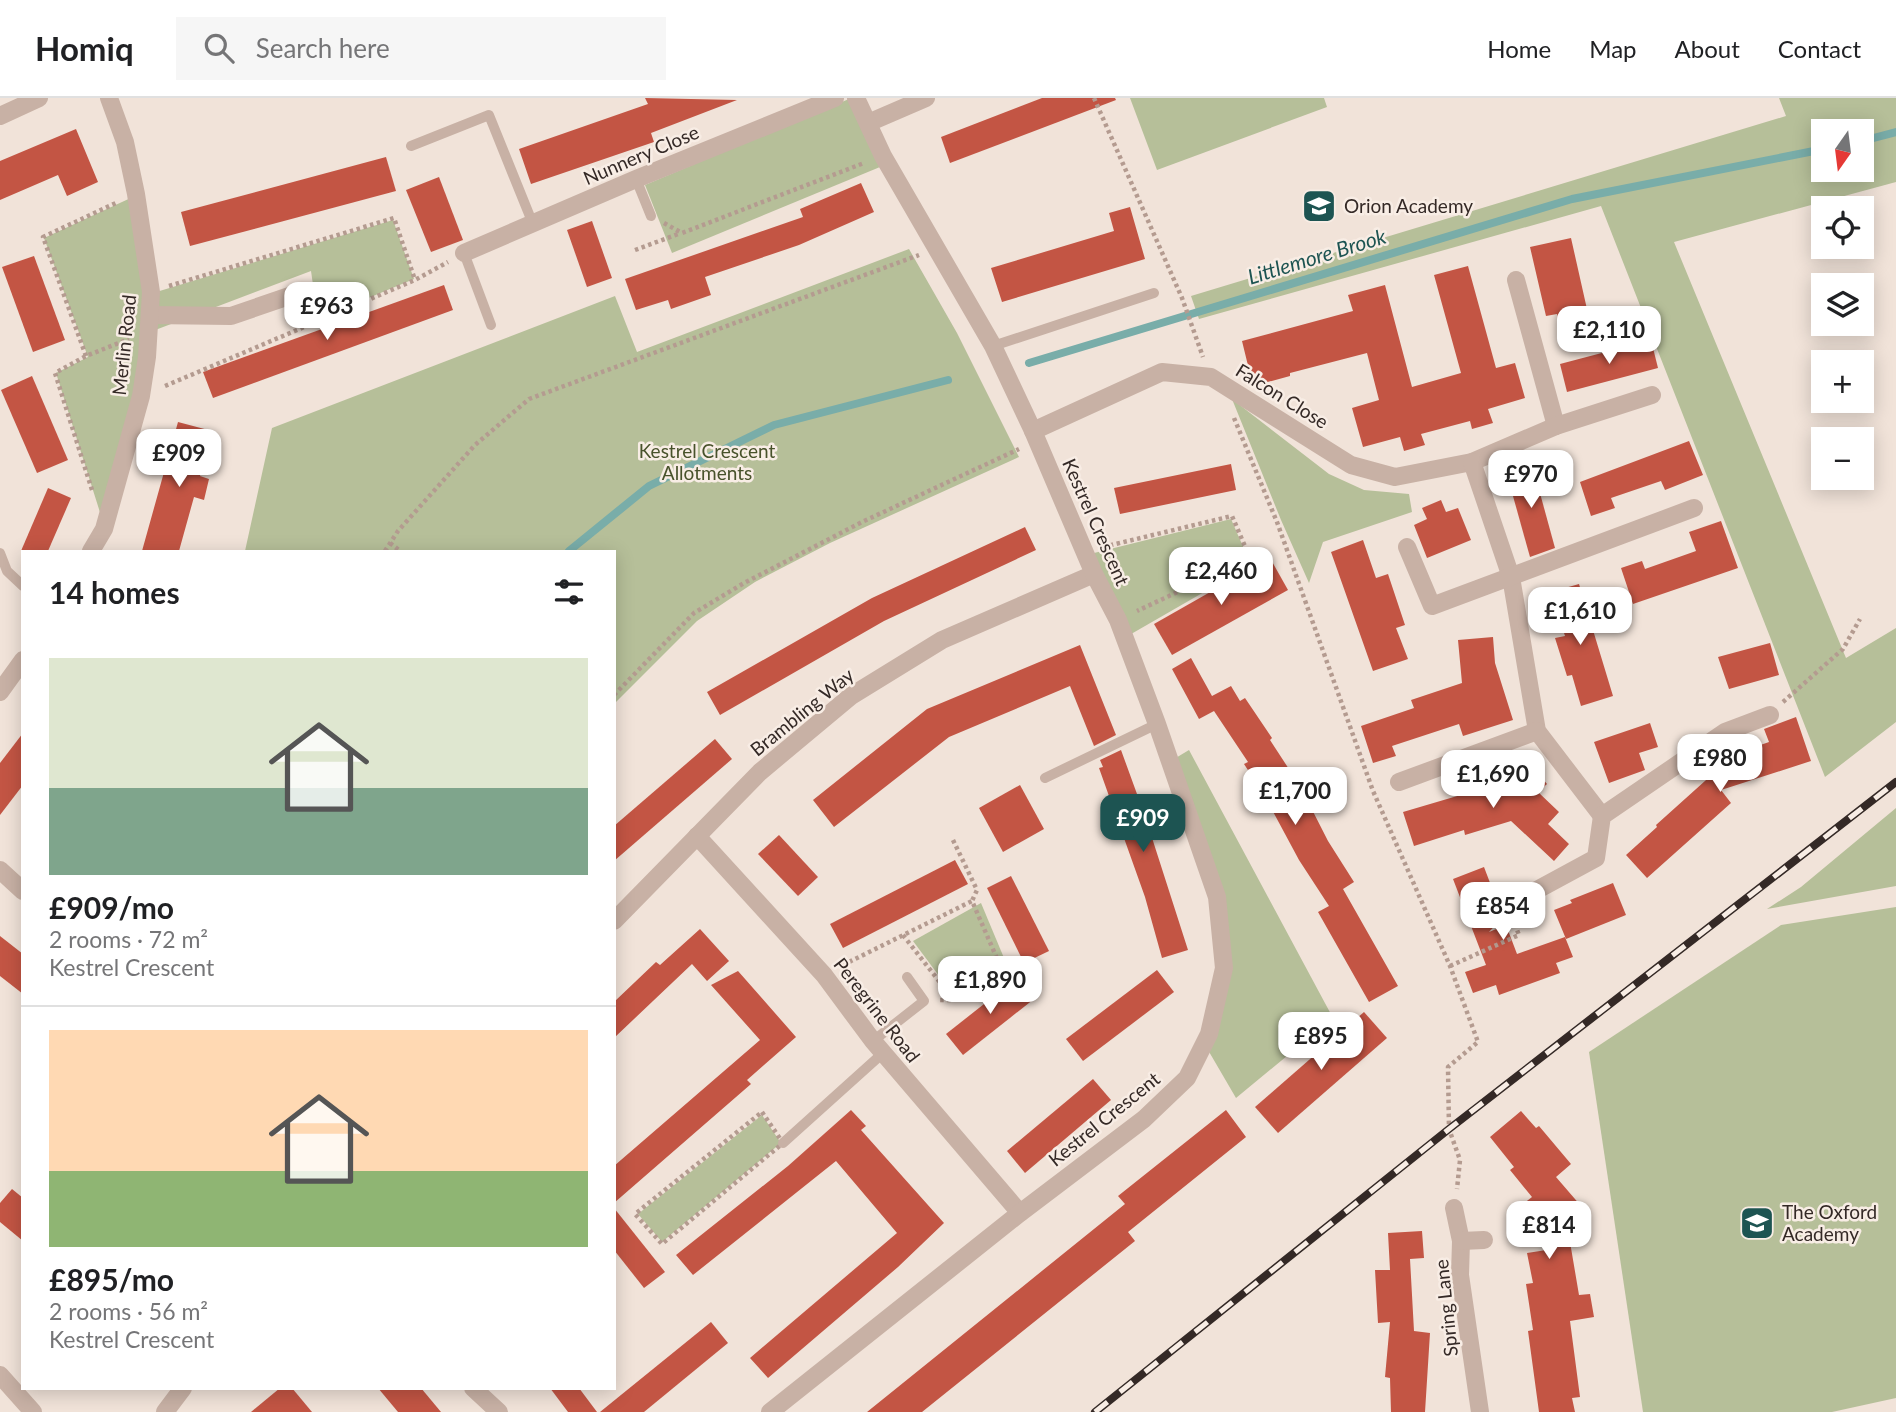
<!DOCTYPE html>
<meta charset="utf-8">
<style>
:root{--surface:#fff;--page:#f6f6f6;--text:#202124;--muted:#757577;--line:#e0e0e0;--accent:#1d5452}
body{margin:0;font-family:Lato,sans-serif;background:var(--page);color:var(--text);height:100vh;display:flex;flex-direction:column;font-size:26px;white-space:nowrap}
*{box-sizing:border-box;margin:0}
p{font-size:23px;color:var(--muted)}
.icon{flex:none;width:38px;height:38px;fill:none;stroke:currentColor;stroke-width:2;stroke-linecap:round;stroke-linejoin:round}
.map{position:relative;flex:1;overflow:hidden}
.sheet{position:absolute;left:21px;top:452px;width:595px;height:840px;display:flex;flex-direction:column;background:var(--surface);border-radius:0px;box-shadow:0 4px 18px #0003}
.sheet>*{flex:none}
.needle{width:46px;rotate:194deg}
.buttons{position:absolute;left:1811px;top:21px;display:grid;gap:14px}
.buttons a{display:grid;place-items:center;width:63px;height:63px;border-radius:0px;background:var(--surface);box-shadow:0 4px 18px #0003;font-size:35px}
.price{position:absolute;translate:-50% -60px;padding:0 16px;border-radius:14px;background:#fff;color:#222;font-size:23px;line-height:46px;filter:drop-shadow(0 2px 4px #0008)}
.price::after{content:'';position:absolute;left:50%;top:42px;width:21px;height:16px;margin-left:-10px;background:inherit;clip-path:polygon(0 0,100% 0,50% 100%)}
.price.active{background:var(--accent);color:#fff}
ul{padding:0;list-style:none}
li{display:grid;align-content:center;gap:14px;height:371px;padding:0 28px}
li+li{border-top:2px solid var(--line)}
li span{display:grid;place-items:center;height:217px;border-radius:0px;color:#555}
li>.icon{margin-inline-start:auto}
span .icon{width:126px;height:126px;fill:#fffc;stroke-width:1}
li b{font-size:30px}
h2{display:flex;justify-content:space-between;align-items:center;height:84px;padding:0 28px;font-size:30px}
header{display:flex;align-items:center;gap:42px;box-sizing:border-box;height:98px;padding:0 35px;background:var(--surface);border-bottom:2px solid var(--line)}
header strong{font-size:33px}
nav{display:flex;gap:38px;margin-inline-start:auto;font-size:24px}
.search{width:490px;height:63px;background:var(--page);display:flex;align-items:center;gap:18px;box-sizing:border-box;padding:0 24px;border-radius:0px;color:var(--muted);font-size:26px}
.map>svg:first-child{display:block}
</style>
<header>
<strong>Homiq</strong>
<div class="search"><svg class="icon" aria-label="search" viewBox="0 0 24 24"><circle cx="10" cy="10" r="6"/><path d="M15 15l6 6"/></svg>Search here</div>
<nav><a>Home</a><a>Map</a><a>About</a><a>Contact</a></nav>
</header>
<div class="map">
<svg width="1896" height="1314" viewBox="0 0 1896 1314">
<rect width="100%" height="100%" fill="#f1e3d9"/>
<!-- green -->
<g fill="#b6bf99" fill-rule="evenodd">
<polygon points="1130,0 1324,0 1327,9 1157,72"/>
<path d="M 1779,0 L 1896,0 L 1896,84 L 1674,144 L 1846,560 L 1896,530 L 1896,624 L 1825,679 L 1601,108 L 1199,221 L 1191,198 L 1786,18 ZM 1824,33 L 1862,33 L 1862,72 L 1824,72 Z"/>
<polygon points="849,1 880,69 672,155 645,87"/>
<polygon points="135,98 147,241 104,427 56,275 88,259 44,140"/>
<polygon points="393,122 414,181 318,221 311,173 150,234 153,195"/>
<polygon points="909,151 957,235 1019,359 830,445 755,484 697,523 614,606 614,453 245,453 272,330 615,198 637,254"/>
<polygon points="1232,301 1329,376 1364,392 1409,396 1412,414 1323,444 1309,485 1281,422"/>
<polygon points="1231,421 1251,467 1119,543 1082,458"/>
<polygon points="1189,652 1333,920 1236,1000 1208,952 1216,937 1219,825 1169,664"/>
<polygon points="1896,710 1896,788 1767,811 1801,789"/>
<polygon points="981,805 1004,860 954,898 913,843"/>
<polygon points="1896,809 1896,1300 1832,1314 1643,1314 1589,954 1781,827"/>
<polygon points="762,1017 781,1045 662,1144 638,1116"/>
</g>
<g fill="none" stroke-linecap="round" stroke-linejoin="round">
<!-- stream -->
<g stroke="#79ada9" stroke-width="8">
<polyline points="1862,43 1896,34"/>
<polyline points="1029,265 1572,101 1824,51"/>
<polyline points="569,453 649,388 774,327 948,282"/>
</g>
</g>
<!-- building -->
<g fill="#c35544">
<polygon points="645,0 737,2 651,35 654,44 531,86 519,51 648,6"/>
<polygon points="1042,0 1115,0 1116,2 950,65 941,39"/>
<polygon points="76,31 98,84 67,98 58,77 0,102 0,63"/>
<polygon points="386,59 396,93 190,148 181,114"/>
<polygon points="439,79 463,142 431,154 406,92"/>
<polygon points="861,85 874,114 799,147 705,179 711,197 671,211 668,202 636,212 625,181 803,119 800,111"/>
<polygon points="1130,109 1145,161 1002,204 991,170 1114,133 1109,115"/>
<polygon points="592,123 612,180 587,189 567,132"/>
<polygon points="1571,140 1589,220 1559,227 1557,216 1546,218 1530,149"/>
<polygon points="34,158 65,242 33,254 2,169"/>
<polygon points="1468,168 1496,270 1515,265 1525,300 1488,311 1493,325 1472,331 1470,323 1421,336 1425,347 1404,353 1400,339 1363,349 1352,310 1379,302 1367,255 1290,275 1290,278 1253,288 1242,243 1353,213 1348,197 1385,187 1412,289 1461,275 1434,177"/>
<polygon points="444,187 453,212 213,300 203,274"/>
<polygon points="1651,242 1658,270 1567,294 1560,266"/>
<polygon points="32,278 68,362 37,375 1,292"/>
<polygon points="178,324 212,333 200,378 209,381 204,402 194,399 179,453 142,453"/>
<polygon points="1689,343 1703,377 1665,392 1661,383 1611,400 1615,410 1591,418 1580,384"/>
<polygon points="1231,366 1236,392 1120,416 1114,390"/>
<polygon points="1532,366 1555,450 1530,459 1506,373"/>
<polygon points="48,390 71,400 48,453 21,453"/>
<polygon points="1441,402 1446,414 1458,410 1471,442 1427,460 1414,427 1427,421 1422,410"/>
<polygon points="1721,423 1738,470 1633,506 1621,470 1642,463 1645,471 1696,453 1689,434"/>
<polygon points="1025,429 1036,452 884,523 720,617 707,594 872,500"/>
<polygon points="1363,442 1376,480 1388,476 1405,527 1396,530 1408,561 1373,573 1331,454"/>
<polygon points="1270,460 1288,492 1172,557 1154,526"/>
<polygon points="1579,486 1613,598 1581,608 1572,577 1567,578 1555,540 1565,538 1551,494"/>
<polygon points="1493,539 1495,565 1513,622 1463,638 1459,626 1392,648 1396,658 1373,665 1361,628 1414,610 1411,602 1462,585 1458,542"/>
<polygon points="1770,545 1779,577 1729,591 1718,559"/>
<polygon points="1080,547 1116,637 1094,648 1070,588 949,639 834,729 813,702 927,611"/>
<polygon points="1191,560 1212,598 1231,588 1240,603 1245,600 1272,640 1270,642 1300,688 1328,743 1354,784 1343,791 1398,888 1369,904 1318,814 1329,808 1299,762 1263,695 1244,666 1248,664 1214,613 1199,621 1172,571"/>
<polygon points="1796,619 1811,663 1721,692 1731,705 1647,780 1626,757 1657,729 1656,727 1735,656 1769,644 1764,631"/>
<polygon points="1650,625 1658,649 1639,655 1645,672 1609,685 1594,644"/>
<polygon points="23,635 23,687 0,717 0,665"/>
<polygon points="715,641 732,661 614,763 614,728"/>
<polygon points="1121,652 1145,718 1188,852 1162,860 1145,799 1099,670 1103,669 1100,662"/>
<polygon points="1526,661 1547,686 1538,694 1559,714 1548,726 1569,746 1554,763 1511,723 1465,737 1464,732 1414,748 1403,714 1464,696 1463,694 1483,687 1479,676"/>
<polygon points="1020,687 1044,731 1003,754 979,710"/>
<polygon points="779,737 818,779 798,798 758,756"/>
<polygon points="955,762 968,786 843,850 830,826"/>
<polygon points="1484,769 1503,819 1489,834 1506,827 1517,856 1565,839 1573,859 1556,865 1560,875 1499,897 1496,887 1473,895 1465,874 1486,867 1453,781"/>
<polygon points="1011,778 1049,853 1024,865 987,790"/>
<polygon points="1613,785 1626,817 1566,841 1554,812 1572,805 1570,802"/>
<polygon points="700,831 729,863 707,883 692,866 614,940 614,904 656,864 660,867"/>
<polygon points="0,838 23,856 23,896 0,878"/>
<polygon points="1157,872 1174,894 1083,963 1066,941"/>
<polygon points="738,873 796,939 747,982 751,986 614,1105 614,1068 760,942 711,887"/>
<polygon points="1017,880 1034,901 963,957 946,936"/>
<polygon points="1364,914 1387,940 1278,1035 1255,1009"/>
<polygon points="1093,981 1111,1002 1025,1075 1007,1053"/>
<polygon points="851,1012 866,1028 861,1032 944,1125 898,1169 768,1280 750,1260 897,1135 836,1063 693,1177 676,1157 788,1068"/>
<polygon points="1226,1012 1246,1039 1128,1134 1135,1143 922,1314 867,1314 1125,1106 1118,1098"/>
<polygon points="1521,1013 1536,1030 1539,1028 1571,1066 1556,1079 1581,1108 1577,1112 1584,1141 1570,1144 1579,1197 1590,1196 1594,1219 1570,1223 1580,1299 1572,1300 1575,1314 1539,1314 1528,1233 1533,1232 1526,1186 1533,1185 1527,1155 1553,1151 1518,1110 1532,1099 1510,1072 1514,1069 1490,1039"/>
<polygon points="12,1091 23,1100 23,1143 0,1124 0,1105"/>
<polygon points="614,1110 665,1174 644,1190 614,1152"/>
<polygon points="1422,1133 1424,1160 1410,1161 1414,1233 1430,1235 1425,1314 1391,1314 1390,1280 1385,1279 1390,1224 1378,1225 1375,1172 1390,1172 1388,1135"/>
<polygon points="711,1224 728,1245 644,1314 600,1314"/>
<polygon points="280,1290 292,1290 312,1314 251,1314"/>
<polygon points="378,1290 421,1290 441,1314 398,1314"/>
<polygon points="550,1290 579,1290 597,1314 568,1314"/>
</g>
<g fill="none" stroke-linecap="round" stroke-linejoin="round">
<!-- path -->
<g stroke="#b49b90" stroke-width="4.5" stroke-dasharray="3.5 3.5" stroke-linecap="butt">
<polyline points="1094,0 1182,200 1203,259"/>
<polyline points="664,125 682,135 864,65"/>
<polyline points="635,152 681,135"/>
<polyline points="169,188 394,120 415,182"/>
<polyline points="86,258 43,139 118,104"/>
<polyline points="165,288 415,182 448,164"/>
<polyline points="1234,320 1277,424 1373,693 1450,868 1478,944 1448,969 1449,1031 1460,1062 1457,1091"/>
<polyline points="92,392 55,275 86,258 129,241"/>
<polyline points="390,445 400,453"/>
<polyline points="1103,449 1232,418 1250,460 1137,513"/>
<polyline points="385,453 398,433 475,347 529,301 919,157"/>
<polyline points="614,597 694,515 744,485 862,424 1019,351"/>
<polyline points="1783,604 1843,551 1860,521"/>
<polyline points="953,742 977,792 972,803"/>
<polyline points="903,837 953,901"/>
<polyline points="843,867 972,803 999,865 953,902 939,902"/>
<polyline points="1450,868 1519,837 1515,827"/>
<polygon points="762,1014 783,1045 662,1146 635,1116"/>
</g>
<!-- service -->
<g stroke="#c8b1a5" stroke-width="10">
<polyline points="411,48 489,17 533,126"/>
<polyline points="636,81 651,118"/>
<polyline points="464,155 491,227"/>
<polyline points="993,248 1154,195"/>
<polyline points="0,455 7,473 23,488"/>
<polyline points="1045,680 1157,626"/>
<polyline points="873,943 924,903 907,879"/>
<polyline points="783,1045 883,955"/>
</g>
<!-- minor -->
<g stroke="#c8b1a5" stroke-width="18">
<polyline points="0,18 39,0"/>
<polyline points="868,25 926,0"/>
<polyline points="464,155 636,81 835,0"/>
<polyline points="1516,182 1556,328"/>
<polyline points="150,217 231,218 298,195"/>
<polyline points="1033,333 1162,274 1211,279 1351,367 1395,379 1472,364 1556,328 1652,297"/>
<polyline points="1472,364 1511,479 1537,633 1602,718"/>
<polyline points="1407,449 1432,508 1694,410"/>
<polyline points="91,453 104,431 141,298 147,259 151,194 136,96 125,44 109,0"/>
<polyline points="0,594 23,562"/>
<polyline points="1399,684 1537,633"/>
<polyline points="697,738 824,877 873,943 1020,1115"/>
<polyline points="0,772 23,793"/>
<polyline points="1509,807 1596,760 1602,718 1725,634 1770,617"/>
<polyline points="614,823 760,674 851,598 942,542 1094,476"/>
<polyline points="1454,1110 1461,1143 1460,1177 1480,1314"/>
<polyline points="1461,1143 1484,1142"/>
<polyline points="473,1290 499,1314"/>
<polyline points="165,1314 183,1290"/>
<polyline points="770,1314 1020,1115 1144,1021 1187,980 1209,936 1224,870 1217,799 1157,626 1118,522 1094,476 1033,333 993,248 883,58 856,0"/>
</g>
<!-- tertiary -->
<polyline stroke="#c8b1a5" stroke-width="18" points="0,1277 33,1314"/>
<!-- rail casing -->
<g stroke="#342926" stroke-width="8">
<polyline id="rail" points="1095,1314 1449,1031 1896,684"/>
</g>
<!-- rail -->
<use href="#rail" stroke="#f8ede5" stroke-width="5" stroke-dasharray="16" stroke-linecap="butt"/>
</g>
<!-- icons -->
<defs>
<g id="school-square" transform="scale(1.75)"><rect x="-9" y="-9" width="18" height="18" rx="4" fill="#1d5452" stroke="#f8ede5"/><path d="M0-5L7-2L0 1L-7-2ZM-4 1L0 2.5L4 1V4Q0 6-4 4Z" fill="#fff"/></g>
</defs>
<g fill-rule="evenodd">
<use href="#school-square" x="1319" y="108"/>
<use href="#school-square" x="1757" y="1125"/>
</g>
<g text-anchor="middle" stroke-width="5" stroke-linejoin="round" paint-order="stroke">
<!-- street labels -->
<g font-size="19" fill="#342926" stroke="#f8ede5">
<text transform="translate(641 57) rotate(-23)" y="7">Nunnery Close</text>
<text transform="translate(124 247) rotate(-84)" y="7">Merlin Road</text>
<text transform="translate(1282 298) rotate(32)" y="7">Falcon Close</text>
<text transform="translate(1096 424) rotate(66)" y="7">Kestrel Crescent</text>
<text transform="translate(802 614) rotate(-39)" y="7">Brambling Way</text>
<text transform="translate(877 912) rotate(52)" y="7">Peregrine Road</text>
<text transform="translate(1104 1021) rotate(-39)" y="7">Kestrel Crescent</text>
<text transform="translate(1446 1210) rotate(-96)" y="7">Spring Lane</text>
</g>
<!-- poi labels -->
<g font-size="19" fill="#342926" stroke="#f8ede5" text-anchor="start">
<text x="1344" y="115">Orion Academy</text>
<text x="1782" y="1121">The Oxford<tspan x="1782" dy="22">Academy</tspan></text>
</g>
<!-- park labels -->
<g font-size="19" fill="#48522b" stroke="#f8ede5">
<text x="707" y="360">Kestrel Crescent<tspan x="707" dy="22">Allotments</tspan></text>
</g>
<!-- water labels -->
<g font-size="21" font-style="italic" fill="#1d5452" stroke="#f8ede5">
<text transform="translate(1317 159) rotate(-17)" y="7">Littlemore Brook</text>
</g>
</g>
</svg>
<div class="buttons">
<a><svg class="needle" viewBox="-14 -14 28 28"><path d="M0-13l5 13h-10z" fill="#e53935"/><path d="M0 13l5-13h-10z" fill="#757577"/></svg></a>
<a><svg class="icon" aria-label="locate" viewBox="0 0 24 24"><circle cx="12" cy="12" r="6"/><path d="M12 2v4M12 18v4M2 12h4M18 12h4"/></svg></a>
<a><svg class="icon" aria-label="layers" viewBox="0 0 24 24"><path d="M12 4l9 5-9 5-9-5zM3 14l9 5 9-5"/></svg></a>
<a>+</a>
<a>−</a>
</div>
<b class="price" style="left:327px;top:244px">£963</b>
<b class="price" style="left:1609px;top:268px">£2,110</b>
<b class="price" style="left:179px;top:391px">£909</b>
<b class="price" style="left:1531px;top:412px">£970</b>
<b class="price" style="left:1221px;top:509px">£2,460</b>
<b class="price" style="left:1580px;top:549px">£1,610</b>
<b class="price" style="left:1720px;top:696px">£980</b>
<b class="price" style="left:1493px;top:712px">£1,690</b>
<b class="price" style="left:1295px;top:729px">£1,700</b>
<b class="price active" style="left:1143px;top:756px">£909</b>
<b class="price" style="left:1503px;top:844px">£854</b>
<b class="price" style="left:990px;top:918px">£1,890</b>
<b class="price" style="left:1321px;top:974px">£895</b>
<b class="price" style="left:1549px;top:1163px">£814</b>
<section class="sheet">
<h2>14 homes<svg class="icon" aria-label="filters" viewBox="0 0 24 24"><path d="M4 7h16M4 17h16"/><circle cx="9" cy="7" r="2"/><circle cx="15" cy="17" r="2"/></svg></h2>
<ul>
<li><span style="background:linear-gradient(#dfe7d0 60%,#7fa58c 0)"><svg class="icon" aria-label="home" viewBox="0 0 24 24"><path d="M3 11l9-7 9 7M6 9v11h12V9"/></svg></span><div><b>£909/mo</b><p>2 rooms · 72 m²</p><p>Kestrel Crescent</p></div></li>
<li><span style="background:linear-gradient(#ffd9b3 65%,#8fb573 0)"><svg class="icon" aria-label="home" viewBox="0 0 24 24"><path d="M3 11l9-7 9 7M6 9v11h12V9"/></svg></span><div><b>£895/mo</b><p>2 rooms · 56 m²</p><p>Kestrel Crescent</p></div></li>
</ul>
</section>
</div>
